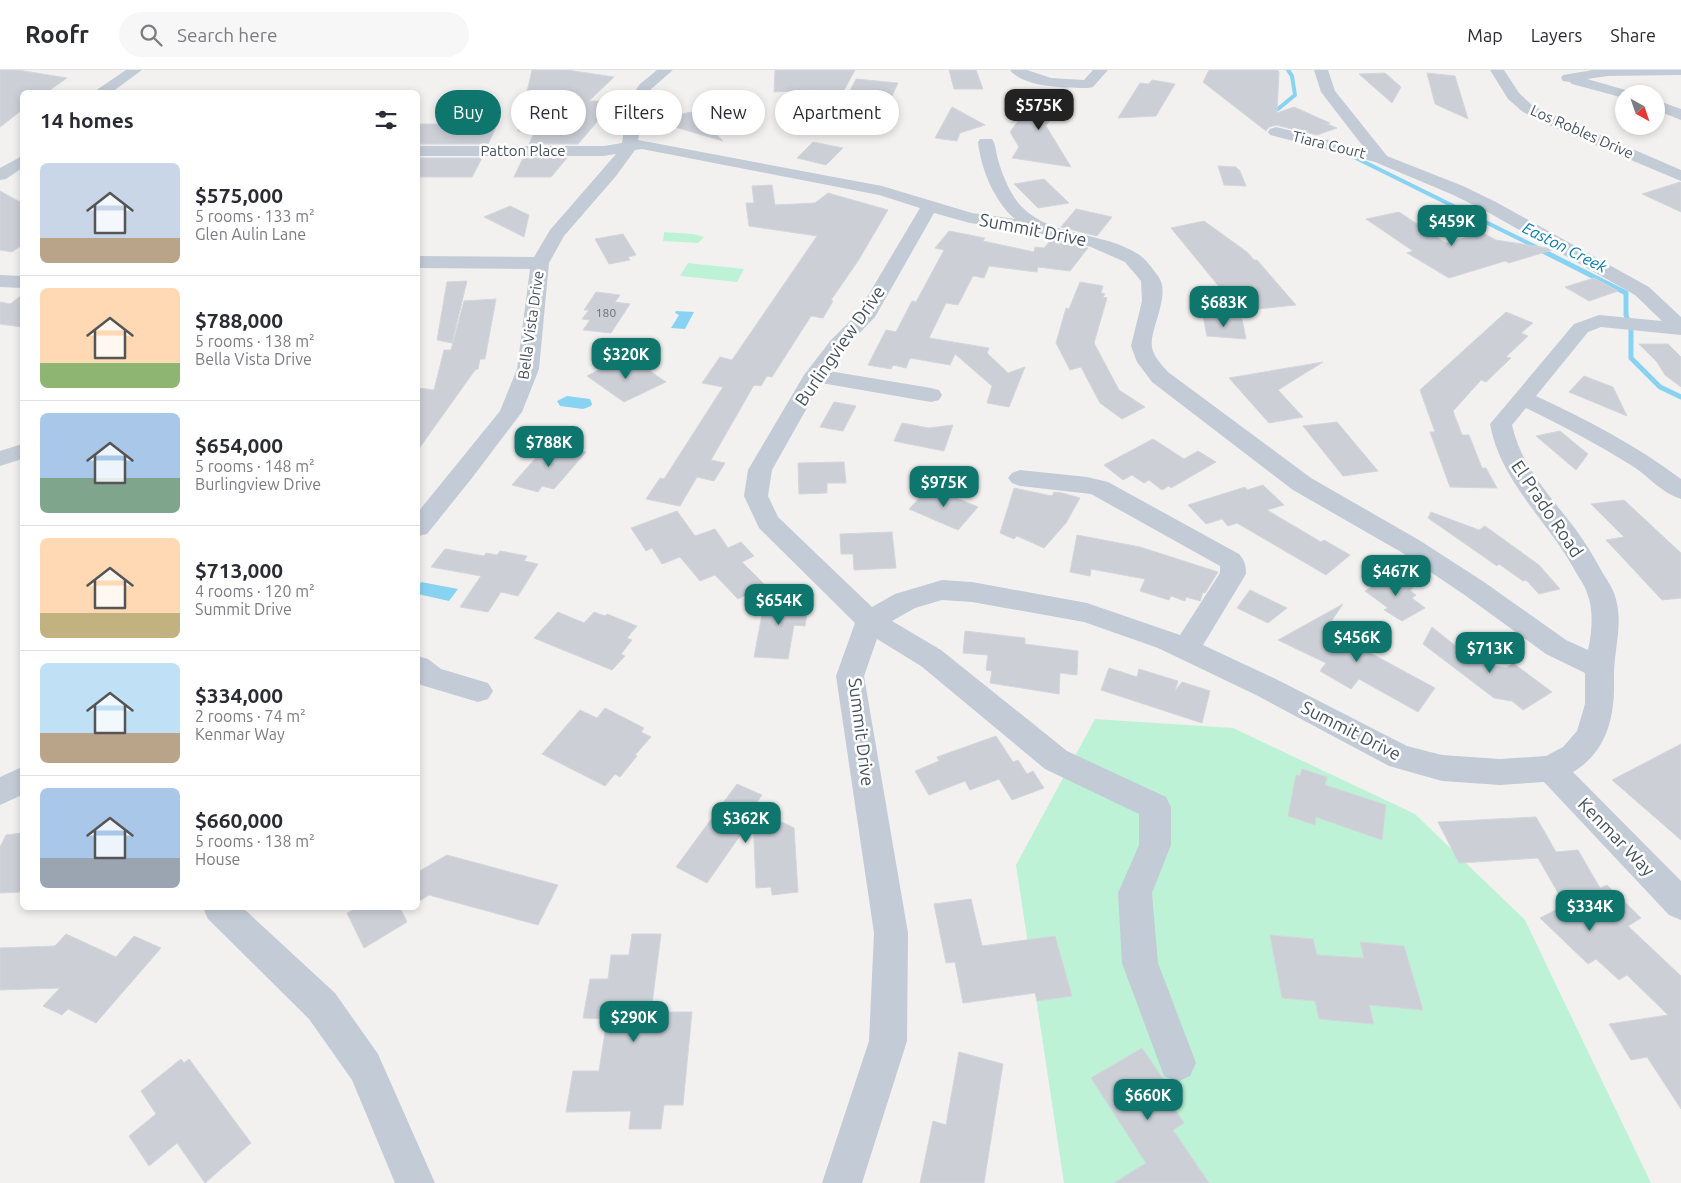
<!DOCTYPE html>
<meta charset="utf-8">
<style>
:root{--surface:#fff;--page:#f7f7f7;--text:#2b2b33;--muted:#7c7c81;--line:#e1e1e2;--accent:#0f766e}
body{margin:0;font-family:Ubuntu,sans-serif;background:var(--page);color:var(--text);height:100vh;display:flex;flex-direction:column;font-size:19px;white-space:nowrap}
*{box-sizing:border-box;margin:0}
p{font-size:16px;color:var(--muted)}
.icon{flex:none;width:28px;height:28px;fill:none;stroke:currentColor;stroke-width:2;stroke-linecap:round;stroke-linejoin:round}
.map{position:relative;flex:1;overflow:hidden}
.sheet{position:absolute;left:20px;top:20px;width:400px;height:820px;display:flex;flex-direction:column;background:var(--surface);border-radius:8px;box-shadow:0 2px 8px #0003}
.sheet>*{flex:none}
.banner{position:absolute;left:435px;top:20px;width:475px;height:45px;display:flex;gap:10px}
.needle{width:32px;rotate:140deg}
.fabs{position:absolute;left:1615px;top:15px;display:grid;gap:10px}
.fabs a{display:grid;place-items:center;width:50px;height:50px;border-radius:50%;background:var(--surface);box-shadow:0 2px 8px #0003;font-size:25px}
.price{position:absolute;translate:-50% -42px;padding:0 11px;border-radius:10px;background:var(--accent);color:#fff;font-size:16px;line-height:32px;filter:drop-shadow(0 1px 2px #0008)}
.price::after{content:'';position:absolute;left:50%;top:30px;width:15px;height:11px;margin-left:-8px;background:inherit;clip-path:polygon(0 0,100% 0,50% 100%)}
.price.on{background:#222;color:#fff}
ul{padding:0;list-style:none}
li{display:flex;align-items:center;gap:15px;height:125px;padding:0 20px}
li+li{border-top:1px solid var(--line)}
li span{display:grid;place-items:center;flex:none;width:140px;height:100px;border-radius:8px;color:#555}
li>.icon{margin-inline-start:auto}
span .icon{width:60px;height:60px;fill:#fffc;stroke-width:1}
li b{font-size:21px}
h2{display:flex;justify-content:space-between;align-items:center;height:60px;padding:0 20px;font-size:21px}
.chip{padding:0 18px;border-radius:22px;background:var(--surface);box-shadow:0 2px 8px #0003;font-size:18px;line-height:45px}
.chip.on{background:var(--accent);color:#fff}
header{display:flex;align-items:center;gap:30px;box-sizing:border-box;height:70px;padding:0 25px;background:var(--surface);border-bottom:1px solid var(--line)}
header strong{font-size:24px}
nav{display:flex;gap:28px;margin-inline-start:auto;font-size:18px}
.search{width:350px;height:45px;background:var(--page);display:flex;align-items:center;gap:12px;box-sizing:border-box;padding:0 18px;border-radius:28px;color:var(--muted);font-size:19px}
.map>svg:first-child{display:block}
</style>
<header>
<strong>Roofr</strong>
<div class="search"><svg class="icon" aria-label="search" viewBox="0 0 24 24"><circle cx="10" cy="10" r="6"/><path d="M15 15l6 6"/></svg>Search here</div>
<nav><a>Map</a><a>Layers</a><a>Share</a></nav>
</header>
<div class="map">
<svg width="1681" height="1113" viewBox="0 0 1681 1113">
<rect width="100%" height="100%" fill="#f3f1f0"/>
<!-- green -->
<g fill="#bdf2d6">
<polygon points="664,162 693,164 704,167 698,173 663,171"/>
<polygon points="688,193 744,199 737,212 680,206"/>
<polygon points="1095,649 1233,658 1415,744 1525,850 1651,1113 1064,1113 1016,795"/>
</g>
<!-- water -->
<g fill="#88d3f1">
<polygon points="676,241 694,242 685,259 671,258 679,245 675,243"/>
<polygon points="567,326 590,329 592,334 591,336 583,339 560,336 557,331"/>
<polygon points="421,512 458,519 449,531 418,524 418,517"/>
</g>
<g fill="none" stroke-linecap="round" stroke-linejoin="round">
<!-- stream-far1 -->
<g stroke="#88d3f1" stroke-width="4">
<polyline points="1278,39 1295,25 1292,6 1288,0"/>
<polyline points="1348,84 1542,180"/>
</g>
<!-- stream -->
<polyline stroke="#88d3f1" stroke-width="5" points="1539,179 1626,223 1626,245 1631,259 1631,288 1660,317 1681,327"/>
</g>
<!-- building -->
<g fill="#cccfd6" stroke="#d4d6dc">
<polygon points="0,0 18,0 67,8 47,22 22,22 22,40 0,57"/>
<polygon points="532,0 567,0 614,7 589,31 615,31 578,74 529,74 535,61 518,61"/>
<polygon points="775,0 855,0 843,22 815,23 815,20 774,22"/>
<polygon points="949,0 976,0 983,19 954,19"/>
<polygon points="1209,0 1277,0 1279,2 1277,43 1294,37 1330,53 1327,54 1337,58 1317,65 1276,55 1269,57 1266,61 1203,12"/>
<polygon points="1385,3 1401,17 1392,33 1359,4"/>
<polygon points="1427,3 1455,6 1468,49 1435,34"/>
<polygon points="856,9 898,13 890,30 847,27"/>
<polygon points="1152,10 1175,14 1156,46 1118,48 1140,13 1149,14"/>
<polygon points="1041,20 1067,25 1046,56 1071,97 1012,88 1019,77 1010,62"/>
<polygon points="952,37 985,55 960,63 957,71 935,68"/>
<polygon points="692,42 723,71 651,50"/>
<polygon points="477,51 499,51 488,74 418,74 418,54 476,54"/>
<polygon points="813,72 843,78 826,95 797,88"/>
<polygon points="418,88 482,88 472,107 418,107"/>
<polygon points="523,88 567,88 551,107 514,107"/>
<polygon points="1218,96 1236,97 1240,101 1246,116 1224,115"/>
<polygon points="1044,109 1069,133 1038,138 1014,114"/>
<polygon points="1681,113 1681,142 1642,124 1680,112"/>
<polygon points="772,115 775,135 815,133 828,123 888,140 858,191 831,230 833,231 823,248 811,246 772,307 767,306 761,316 754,315 711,390 725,393 714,411 697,407 680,436 646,429 660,408 664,409 723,317 702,313 720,287 732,290 817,166 749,156 746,133 754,133 752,116"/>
<polygon points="0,121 22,133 22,175 12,182 0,180"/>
<polygon points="510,136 529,145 524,167 484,147"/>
<polygon points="1076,139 1112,147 1097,166 1061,157"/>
<polygon points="1399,142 1446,173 1483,163 1496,170 1547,178 1552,180 1509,193 1505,191 1449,208 1407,183 1413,181 1366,149"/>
<polygon points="1204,151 1247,182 1254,190 1257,190 1296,235 1239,241 1171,158"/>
<polygon points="949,161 985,168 983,171 1034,182 1035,177 1044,178 1052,169 1088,178 1070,201 1038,197 1037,202 989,196 984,208 973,206 958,235 946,233 929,268 989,278 987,283 1008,303 1025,297 1009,337 987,333 992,316 955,284 950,295 910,288 906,298 893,295 891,299 868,295 886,260 896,262 912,231 916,232 944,180 935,178"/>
<polygon points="623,164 636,185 628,187 630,190 609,194 595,169"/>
<polygon points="1594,208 1618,221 1589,231 1565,217"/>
<polygon points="467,211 452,273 437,270 447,212"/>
<polygon points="1080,212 1103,216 1101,223 1105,224 1103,227 1107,228 1094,273 1119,320 1145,337 1122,349 1100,333 1081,297 1070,300 1056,273 1066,238 1069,239"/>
<polygon points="596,222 620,225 615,232 630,234 611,263 583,260 590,250 582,249 589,240 584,240"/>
<polygon points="22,225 22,257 0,254 0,232 10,234"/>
<polygon points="496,229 485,289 480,289 478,299 475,300 418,380 418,318 434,320 444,280 451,280 464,231"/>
<polygon points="1506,242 1533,253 1521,263 1528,266 1506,287 1511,288 1486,312 1481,310 1453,341 1462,365 1469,365 1482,398 1486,398 1497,418 1450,417 1430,362 1435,362 1420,320"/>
<polygon points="1203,246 1242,249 1246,269 1207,266"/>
<polygon points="1639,274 1668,274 1681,287 1681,317 1665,305 1657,292"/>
<polygon points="621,288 633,296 638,293 666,312 624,332 587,306"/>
<polygon points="1323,292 1278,320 1303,347 1269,353 1229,308"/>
<polygon points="1584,306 1613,317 1627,346 1569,322"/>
<polygon points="834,332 856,336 843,361 820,357"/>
<polygon points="1337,352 1378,401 1343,406 1303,356"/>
<polygon points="902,353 929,358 953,355 944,381 894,371"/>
<polygon points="1560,361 1588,384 1576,400 1536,366"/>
<polygon points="1153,369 1184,389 1198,381 1216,392 1171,418 1169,416 1162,420 1149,410 1144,413 1132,405 1123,410 1104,395"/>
<polygon points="547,375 561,378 563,376 586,382 554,419 542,416 538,422 512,415"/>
<polygon points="844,392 846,413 827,413 827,423 799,424 798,393"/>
<polygon points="1263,415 1284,435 1267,440 1321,472 1324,470 1350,485 1326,505 1237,453 1228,456 1222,449 1206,454 1188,435 1245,417 1247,420"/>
<polygon points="930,417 978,437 958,460 909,439"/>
<polygon points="1014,418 1052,426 1054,422 1062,423 1080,428 1066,453 1044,478 1017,466 1014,469 1000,463"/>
<polygon points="1624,430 1681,483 1681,528 1662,530 1606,470 1624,467 1591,434"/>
<polygon points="677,441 695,466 715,459 728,478 741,472 754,486 742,492 765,515 738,529 715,505 700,511 680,487 662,494 652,478 646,481 631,458"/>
<polygon points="1431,442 1479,460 1485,456 1539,495 1560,519 1539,524 1526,510 1523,511 1499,494 1497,496 1428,448"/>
<polygon points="892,462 896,498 854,500 853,484 841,484 840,464"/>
<polygon points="1077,465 1140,477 1218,502 1205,523 1203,522 1200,531 1186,527 1185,531 1171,526 1169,530 1140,521 1145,509 1091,499 1090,506 1070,502"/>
<polygon points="445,479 484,486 486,483 497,485 500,481 527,486 524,491 538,494 518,526 501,522 488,542 460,537 481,506 431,497"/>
<polygon points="1395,504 1413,518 1410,520 1416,525 1412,528 1425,538 1402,551 1384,540 1388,538 1365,521"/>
<polygon points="767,518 779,529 809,531 805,556 794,555 788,589 754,587"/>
<polygon points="1250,520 1287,538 1268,553 1237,538"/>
<polygon points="1343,534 1326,559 1435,618 1418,642 1359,609 1351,619 1320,601 1326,593 1278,570"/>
<polygon points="558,542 584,553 594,542 605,546 607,544 637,556 627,568 632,570 621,584 625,586 612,600 534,568"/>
<polygon points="1432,557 1477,593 1506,598 1513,593 1552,622 1523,640 1512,631 1494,628 1423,574"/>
<polygon points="965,561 1025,568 1025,574 1078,581 1077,605 1060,603 1059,624 990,613 992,601 986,600 988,585 963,583"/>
<polygon points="1109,598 1137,607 1139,599 1178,611 1175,621 1182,612 1210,621 1202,653 1101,620"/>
<polygon points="605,638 644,658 641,662 651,667 635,685 637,686 620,707 615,704 605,716 542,684 580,640 597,648"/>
<polygon points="996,666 1013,692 1018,690 1027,704 1033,701 1044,718 1012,730 999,709 970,720 965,711 929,725 915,701 939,691 937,687"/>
<polygon points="1681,674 1681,770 1612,710"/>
<polygon points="1302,699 1327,707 1325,715 1386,735 1382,770 1316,747 1315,755 1288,746 1296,705 1300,706"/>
<polygon points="737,714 762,725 753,738 794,758 798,822 772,825 771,817 756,818 753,747 707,813 676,797"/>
<polygon points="1536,747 1556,782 1578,780 1600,818 1607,815 1641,848 1628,856 1681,906 1681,1039 1647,987 1631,990 1609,954 1668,945 1627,905 1619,910 1596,889 1588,894 1540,848 1565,835 1538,788 1459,793 1438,752"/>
<polygon points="22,763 22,822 0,823 0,777 6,765"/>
<polygon points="447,785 558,815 538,855 429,825 418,832 418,802"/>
<polygon points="971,829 982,876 1055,866 1072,926 1037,931 1035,923 963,933 955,892 946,893 934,834"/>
<polygon points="357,838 400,838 407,852 364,878 347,843"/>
<polygon points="66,864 116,887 134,866 161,878 96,953 68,939 62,945 43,936 60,918 0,920 0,878 55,876"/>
<polygon points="632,864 661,864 651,942 692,942 683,1035 664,1035 661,1059 629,1059 631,1041 566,1042 573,1001 599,1001 607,949 583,948 590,909 608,909 611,885 629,885"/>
<polygon points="1270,865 1313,869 1317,885 1364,888 1360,872 1404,876 1423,940 1369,935 1374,954 1319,949 1315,931 1282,928"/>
<polygon points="1142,978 1175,1026 1169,1030 1184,1053 1173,1060 1209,1113 1114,1113 1146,1093 1091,1008"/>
<polygon points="959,982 1003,994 984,1113 920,1113 933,1051 946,1055"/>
<polygon points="181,989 184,993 189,989 251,1073 205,1113 177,1073 149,1096 129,1066 156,1044 141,1021"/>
</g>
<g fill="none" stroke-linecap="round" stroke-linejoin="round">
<!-- minor -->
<g fill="#c3cbd6" fill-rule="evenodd">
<polygon points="126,0 142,0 112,22 96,22 98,19"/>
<path d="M 657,0 L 673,0 L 650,20 L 639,37 L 641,54 L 638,70 L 882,116 L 972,143 L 1015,149 C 994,131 981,99 978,72 L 980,69 L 992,69 C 996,75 996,83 998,90 C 1003,106 1010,125 1022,137 C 1053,168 1102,161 1138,184 C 1145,188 1153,199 1158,206 C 1172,224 1149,260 1152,277 C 1153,286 1162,295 1168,302 L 1311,408 L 1419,470 L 1484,512 L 1566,570 L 1588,580 C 1592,562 1594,540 1587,523 C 1585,515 1578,507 1574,499 C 1547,450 1500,411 1490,354 L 1574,254 L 1599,245 L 1662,251 L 1635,225 L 1484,140 L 1451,124 L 1375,92 L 1270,65 L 1268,62 L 1270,59 L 1276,57 L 1365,79 L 1321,22 L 1314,0 L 1328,0 L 1335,21 L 1387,86 L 1463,116 L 1496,132 L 1649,217 L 1681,247 L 1681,265 L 1601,257 L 1588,262 L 1536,326 C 1587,350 1636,375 1681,409 L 1681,429 C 1663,424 1649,407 1634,397 C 1599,375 1563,356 1526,338 L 1512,355 C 1523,404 1559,433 1585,473 C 1591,482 1596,491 1601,500 C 1605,507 1611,515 1614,523 C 1625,552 1613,580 1614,610 C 1615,646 1607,682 1573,702 L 1681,811 L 1681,850 L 1669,845 L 1544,712 L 1500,715 L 1442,711 L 1389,696 L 1256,625 L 1158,578 L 1084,552 L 972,532 L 942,530 L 915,538 L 892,551 L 941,580 L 1067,681 L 1166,727 L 1171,737 L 1171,775 L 1152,823 L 1158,893 L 1196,993 L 1190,1006 L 1177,1012 L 1164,1006 L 1122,893 L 1118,823 L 1139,775 L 1139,744 L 1045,699 L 921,596 L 877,569 L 864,606 L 908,863 L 907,971 L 862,1113 L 822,1113 L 869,971 L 874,863 L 836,606 L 855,553 L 759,458 L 744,426 L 748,400 L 804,305 L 831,270 L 857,244 L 920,138 L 879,125 L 642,79 L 635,80 L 616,106 L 564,166 L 549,193 L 539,299 L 522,342 L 472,408 L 427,464 L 418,466 L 418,442 L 500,341 L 517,299 L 530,199 L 418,198 L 418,186 L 534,187 L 550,160 L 616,84 L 604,86 L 418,86 L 418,76 L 604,76 L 622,73 L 625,54 L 623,37 L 640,14 ZM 934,143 L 970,153 L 1038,163 L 1091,177 L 1125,192 L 1141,211 L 1142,231 L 1131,276 L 1137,292 L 1152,312 L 1293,420 L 1401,482 L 1466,526 L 1546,584 L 1585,603 L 1585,634 L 1577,661 L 1563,677 L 1546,686 L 1500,689 L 1442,685 L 1407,676 L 1276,609 L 1203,575 L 1246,504 C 1246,495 1245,491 1239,484 L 1108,412 L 1087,407 L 1020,400 L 1012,403 L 1008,408 L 1012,413 L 1020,416 L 1091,424 L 1220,496 L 1220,503 L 1180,565 L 1087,533 L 972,512 L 942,510 L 895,524 L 872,537 L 778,447 L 768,426 L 772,400 L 821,313 L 931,332 L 939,330 L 942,325 L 939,320 L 931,318 L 829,301 L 845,278 L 875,247 Z"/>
<path d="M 1010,0 L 1027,0 L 1051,8 L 1084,10 L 1093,0 L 1108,0 L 1093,17 L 1088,18 C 1067,18 1024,18 1010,0 Z"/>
<polygon points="1490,0 1504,0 1519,23 1533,36 1681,100 1681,111 1564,62 1523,42 1508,29"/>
<polygon points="1593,0 1681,0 1681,5 1608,6 1587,9 1629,21 1631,24 1624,24 1624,28 1572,14 1570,12 1563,11 1561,8 1563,5"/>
<polygon points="1656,30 1681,39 1681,50 1656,40"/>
<polygon points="22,86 22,98 6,109 0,110 0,98"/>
<polygon points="0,205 22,206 22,218 0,217"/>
<polygon points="22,374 22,389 0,396 0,381"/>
<polygon points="418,586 428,589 441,599 488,613 493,621 488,629 478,632 421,615 418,612"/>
<polygon points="22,697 22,725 0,735 0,707"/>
<polygon points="203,838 243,838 335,923 378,984 435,1113 395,1113 352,1010 309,949 208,849"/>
</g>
</g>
<g text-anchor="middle" stroke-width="5" stroke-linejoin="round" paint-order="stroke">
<!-- far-number labels -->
<g font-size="12" fill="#68717d">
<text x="606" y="247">180</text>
</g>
<!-- far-street labels -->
<g font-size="15" fill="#47525f" stroke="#fff">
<text transform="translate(1582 62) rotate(24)" y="5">Los Robles Drive</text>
<text transform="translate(1329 75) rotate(14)" y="5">Tiara Court</text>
<text x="523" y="86">Patton Place</text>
<text transform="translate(531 255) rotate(-82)" y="5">Bella Vista Drive</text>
</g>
<!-- far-water labels -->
<g font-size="16" font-style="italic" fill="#057cad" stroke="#fff">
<text transform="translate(1565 177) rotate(27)" y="6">Easton Creek</text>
</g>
<!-- street labels -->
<g font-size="18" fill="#47525f" stroke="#fff">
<text transform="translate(1033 160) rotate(11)" y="6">Summit Drive</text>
<text transform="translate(840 276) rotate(-55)" y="6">Burlingview Drive</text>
<text transform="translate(1547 439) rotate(56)" y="6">El Prado Road</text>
<text transform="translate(1351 661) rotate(27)" y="6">Summit Drive</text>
<text transform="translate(861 662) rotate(83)" y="6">Summit Drive</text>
<text transform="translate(1616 767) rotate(46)" y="6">Kenmar Way</text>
</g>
</g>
</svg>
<div class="fabs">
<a><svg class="needle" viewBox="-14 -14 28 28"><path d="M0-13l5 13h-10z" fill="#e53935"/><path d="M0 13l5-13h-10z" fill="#7c7c81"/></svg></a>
</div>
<b class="price on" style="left:1039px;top:61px">$575K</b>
<b class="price" style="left:1452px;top:177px">$459K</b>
<b class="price" style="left:1224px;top:258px">$683K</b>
<b class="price" style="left:626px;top:310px">$320K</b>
<b class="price" style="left:549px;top:398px">$788K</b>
<b class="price" style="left:944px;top:438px">$975K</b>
<b class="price" style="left:1396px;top:527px">$467K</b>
<b class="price" style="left:779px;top:556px">$654K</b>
<b class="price" style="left:1357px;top:593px">$456K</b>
<b class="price" style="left:1490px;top:604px">$713K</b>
<b class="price" style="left:746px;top:774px">$362K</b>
<b class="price" style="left:1590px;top:862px">$334K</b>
<b class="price" style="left:634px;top:973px">$290K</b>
<b class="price" style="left:1148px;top:1051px">$660K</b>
<div class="banner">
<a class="chip on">Buy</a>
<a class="chip">Rent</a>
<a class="chip">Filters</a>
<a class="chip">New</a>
<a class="chip">Apartment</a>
</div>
<section class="sheet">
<h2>14 homes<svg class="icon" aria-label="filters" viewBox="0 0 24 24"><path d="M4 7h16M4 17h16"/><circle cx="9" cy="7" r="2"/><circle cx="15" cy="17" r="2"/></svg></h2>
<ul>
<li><span style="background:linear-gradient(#c9d6e8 75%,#b9a48a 0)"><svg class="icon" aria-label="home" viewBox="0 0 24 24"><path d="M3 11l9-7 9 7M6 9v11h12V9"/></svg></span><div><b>$575,000</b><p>5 rooms · 133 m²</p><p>Glen Aulin Lane</p></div></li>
<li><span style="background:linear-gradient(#ffd9b3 75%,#8fb573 0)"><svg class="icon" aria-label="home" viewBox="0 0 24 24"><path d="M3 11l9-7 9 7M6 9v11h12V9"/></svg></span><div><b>$788,000</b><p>5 rooms · 138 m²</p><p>Bella Vista Drive</p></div></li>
<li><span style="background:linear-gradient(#a9c7e8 65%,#7fa58c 0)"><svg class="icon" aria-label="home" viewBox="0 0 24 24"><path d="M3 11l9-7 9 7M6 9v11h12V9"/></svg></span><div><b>$654,000</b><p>5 rooms · 148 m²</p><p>Burlingview Drive</p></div></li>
<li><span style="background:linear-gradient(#ffd9b3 75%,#c2b280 0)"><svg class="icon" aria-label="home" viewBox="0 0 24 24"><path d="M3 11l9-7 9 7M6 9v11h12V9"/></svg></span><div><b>$713,000</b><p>4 rooms · 120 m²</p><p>Summit Drive</p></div></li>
<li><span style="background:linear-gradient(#bfe0f5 70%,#b9a48a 0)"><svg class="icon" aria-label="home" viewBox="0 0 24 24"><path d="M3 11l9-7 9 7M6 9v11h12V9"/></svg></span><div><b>$334,000</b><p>2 rooms · 74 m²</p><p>Kenmar Way</p></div></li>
<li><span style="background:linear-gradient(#a9c7e8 70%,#9aa5b1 0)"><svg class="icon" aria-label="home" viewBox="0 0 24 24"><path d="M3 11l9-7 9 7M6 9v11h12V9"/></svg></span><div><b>$660,000</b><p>5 rooms · 138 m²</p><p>House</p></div></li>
</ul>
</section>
</div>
